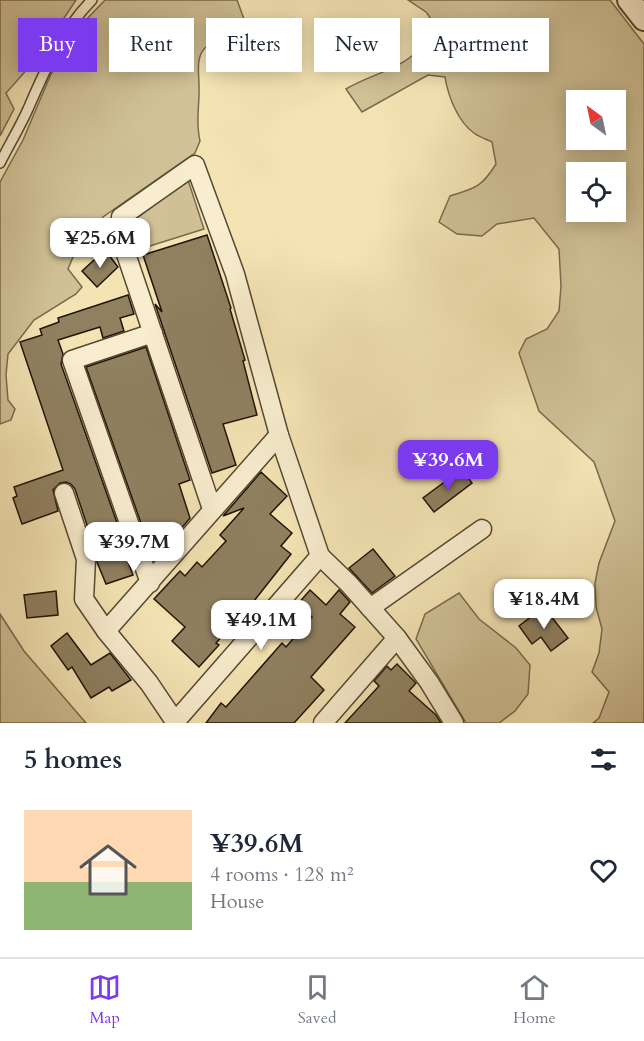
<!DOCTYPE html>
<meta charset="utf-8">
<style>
:root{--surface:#fff;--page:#f2f2f3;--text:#1f2937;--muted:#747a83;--line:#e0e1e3;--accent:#7c3aed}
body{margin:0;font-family:Cardo,serif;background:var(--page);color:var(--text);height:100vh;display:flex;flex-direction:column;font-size:22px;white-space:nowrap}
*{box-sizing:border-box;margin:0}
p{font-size:20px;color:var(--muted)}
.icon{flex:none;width:33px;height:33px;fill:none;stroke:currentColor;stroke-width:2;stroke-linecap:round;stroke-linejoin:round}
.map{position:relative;height:723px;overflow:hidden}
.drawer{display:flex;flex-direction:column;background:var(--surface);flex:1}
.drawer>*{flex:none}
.banner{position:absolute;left:18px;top:18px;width:609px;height:54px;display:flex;gap:12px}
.needle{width:39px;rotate:327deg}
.controls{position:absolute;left:566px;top:90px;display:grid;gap:12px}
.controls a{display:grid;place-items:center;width:60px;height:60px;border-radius:0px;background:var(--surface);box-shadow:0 3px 15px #0003;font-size:30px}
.price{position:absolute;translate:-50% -51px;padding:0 14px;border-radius:12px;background:#fff;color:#222;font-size:20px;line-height:39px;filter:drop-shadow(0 2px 3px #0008)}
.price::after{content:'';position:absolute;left:50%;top:36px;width:18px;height:14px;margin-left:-9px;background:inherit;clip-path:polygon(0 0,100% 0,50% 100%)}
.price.active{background:var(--accent);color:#fff}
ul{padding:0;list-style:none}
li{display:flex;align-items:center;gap:18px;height:150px;padding:0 24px}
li+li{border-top:2px solid var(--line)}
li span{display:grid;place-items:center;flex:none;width:168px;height:120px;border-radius:0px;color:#555}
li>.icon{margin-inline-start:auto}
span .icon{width:72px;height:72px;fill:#fffc;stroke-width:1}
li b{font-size:26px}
h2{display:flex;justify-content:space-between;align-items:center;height:72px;padding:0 24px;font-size:26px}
.chip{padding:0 21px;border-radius:0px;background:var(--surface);box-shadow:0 3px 15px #0003;font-size:21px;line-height:54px}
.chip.active{background:var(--accent);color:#fff}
.dock{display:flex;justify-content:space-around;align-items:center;height:84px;border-top:2px solid var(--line);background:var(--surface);font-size:16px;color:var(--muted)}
.dock a{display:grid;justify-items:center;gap:3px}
.dock .active{color:var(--accent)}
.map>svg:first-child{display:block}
</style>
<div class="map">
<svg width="644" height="723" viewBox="0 0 644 723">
<rect width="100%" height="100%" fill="#f4e4b4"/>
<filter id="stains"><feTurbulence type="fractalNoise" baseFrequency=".00333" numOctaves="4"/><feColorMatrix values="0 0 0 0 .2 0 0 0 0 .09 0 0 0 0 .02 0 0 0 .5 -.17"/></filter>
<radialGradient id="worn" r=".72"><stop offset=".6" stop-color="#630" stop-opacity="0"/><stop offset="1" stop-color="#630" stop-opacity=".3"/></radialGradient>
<!-- green -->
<g fill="#d0c196" stroke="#786a4e" stroke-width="1.5" fill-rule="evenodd">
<polygon points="0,0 76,0 38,57 6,93 14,109 0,136"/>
<path d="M 105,0 L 237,0 L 244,19 L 234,41 C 226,42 213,41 207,46 C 195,56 199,72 199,85 C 200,106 195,120 200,141 L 195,153 L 103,217 L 95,239 L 76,250 L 68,269 L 82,287 L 76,294 L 34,320 L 8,354 L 6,375 L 8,400 L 15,409 L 11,420 L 0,424 L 0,182 L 23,140 L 51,74 L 86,20 Z"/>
<path d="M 408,0 L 610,0 L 644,44 L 644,723 L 593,723 L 599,718 L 609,692 L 592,672 L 599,653 L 602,629 L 596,607 L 595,583 L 599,563 L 615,521 L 594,462 L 539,411 L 519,353 L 526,339 L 547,329 L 559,311 L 561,286 L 559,249 L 534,218 L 497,224 L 482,236 L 457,234 L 439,222 L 450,196 C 475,188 481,188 496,164 L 492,142 C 486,139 479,137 474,133 C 458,122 448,96 445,77 L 428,75 L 362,112 L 346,89 C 367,76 394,71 413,55 C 422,48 430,36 437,27 L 426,12 ZM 576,100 L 615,100 L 615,140 L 576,140 ZM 576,172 L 615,172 L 615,212 L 576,212 Z"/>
<polygon points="188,180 204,229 137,250 133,235 133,221"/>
<polygon points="459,593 479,619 516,648 530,665 528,694 515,711 499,723 466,723 416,639 425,614"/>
<polygon points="0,614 24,651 86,723 0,723"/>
</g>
<!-- building -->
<g fill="#8f8060" stroke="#211406" stroke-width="1.5">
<polygon points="207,235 231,308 230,309 245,360 243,361 257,415 223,424 236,465 212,473 155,304 162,312 143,255"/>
<polygon points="105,250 118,267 97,287 82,271"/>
<polygon points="128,295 134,314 120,318 124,331 103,338 100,327 58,340 63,354 61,364 127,551 124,552 133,575 106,584 97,562 97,555 75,489 71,484 66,482 60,483 53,490 58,511 22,524 13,498 17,496 14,487 63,470 20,342 42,335 40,329 59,322 58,318"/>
<polygon points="146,347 190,480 179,484 190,518 180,530 148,543 86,367"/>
<polygon points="462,469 472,483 434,512 423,498"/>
<polygon points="261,472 287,496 270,514 292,533 281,546 291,554 254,601 216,643 219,645 199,667 172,641 185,627 154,599 180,571 185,576 197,562 202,567 226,541 220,535 244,508 223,516"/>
<polygon points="373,549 395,576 372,593 349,568"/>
<polygon points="310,590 326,605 339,590 350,602 340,614 355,627 311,677 324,690 294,723 206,723 221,703 226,707 282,643 286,647 312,617 297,605"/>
<polygon points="56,591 58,615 27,618 24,595"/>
<polygon points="544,607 568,638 551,651 541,637 532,644 519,626"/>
<polygon points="67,633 91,665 110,653 131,680 112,691 109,687 91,698 72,667 68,670 51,646"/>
<polygon points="397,664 416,683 409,691 436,715 441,723 345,723 379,686 374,681 387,666 391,670"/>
</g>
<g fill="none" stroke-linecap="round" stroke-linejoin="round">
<!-- service casing -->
<g stroke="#564832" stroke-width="12">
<path id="service" d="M 0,163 C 9,145 20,127 28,109 C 45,70 62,30 92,0"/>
</g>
<!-- minor casing -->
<g stroke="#564832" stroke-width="21">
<g id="minor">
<polyline points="64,493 86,559 84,599 106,631"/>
<polyline points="212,509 123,245 121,217 195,165 235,274 279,435 320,556 349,584 397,638 429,682 454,723"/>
<polyline points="150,583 72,360 153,333"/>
<polyline points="370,608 482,529"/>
<polyline points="175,722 320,556"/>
<polyline points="176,723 149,683 106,631 279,435"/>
<polyline points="323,723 397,638"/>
</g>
</g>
<!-- tertiary casing -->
<g stroke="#564832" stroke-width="26">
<polyline id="tertiary" points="629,0 644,19"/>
</g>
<!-- service -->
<use href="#service" stroke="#f8edce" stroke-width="9"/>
<!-- minor -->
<use href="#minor" stroke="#f8edce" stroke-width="18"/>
<!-- tertiary -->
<use href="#tertiary" stroke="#f8edce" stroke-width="22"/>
</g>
<rect width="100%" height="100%" filter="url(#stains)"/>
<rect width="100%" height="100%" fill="url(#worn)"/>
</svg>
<div class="controls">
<a><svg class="needle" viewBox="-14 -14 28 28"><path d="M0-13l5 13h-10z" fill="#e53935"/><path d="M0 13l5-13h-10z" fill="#747a83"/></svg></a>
<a><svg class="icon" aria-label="locate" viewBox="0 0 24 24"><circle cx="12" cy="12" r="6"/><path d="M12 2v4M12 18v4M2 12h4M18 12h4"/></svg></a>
</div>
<b class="price" style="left:100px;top:269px">¥25.6M</b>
<b class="price active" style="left:448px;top:491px">¥39.6M</b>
<b class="price" style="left:134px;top:573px">¥39.7M</b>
<b class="price" style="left:544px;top:630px">¥18.4M</b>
<b class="price" style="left:261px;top:651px">¥49.1M</b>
<div class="banner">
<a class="chip active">Buy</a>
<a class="chip">Rent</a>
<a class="chip">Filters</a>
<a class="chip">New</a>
<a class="chip">Apartment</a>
</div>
</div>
<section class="drawer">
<h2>5 homes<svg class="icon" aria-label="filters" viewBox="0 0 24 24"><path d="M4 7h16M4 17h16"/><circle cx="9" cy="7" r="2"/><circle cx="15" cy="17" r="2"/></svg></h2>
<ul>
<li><span style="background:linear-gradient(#ffd9b3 60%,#8fb573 0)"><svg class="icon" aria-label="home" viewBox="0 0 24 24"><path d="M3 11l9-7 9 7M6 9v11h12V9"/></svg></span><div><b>¥39.6M</b><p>4 rooms · 128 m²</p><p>House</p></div><svg class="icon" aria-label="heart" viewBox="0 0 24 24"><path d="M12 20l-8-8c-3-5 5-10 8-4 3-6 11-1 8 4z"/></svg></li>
</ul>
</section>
<nav class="dock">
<a class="active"><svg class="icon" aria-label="map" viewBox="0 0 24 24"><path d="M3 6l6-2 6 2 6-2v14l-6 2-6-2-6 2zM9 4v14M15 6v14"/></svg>Map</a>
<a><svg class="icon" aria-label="saved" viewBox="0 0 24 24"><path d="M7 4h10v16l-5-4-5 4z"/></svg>Saved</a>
<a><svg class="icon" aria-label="home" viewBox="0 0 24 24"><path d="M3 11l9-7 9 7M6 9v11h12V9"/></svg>Home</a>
</nav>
